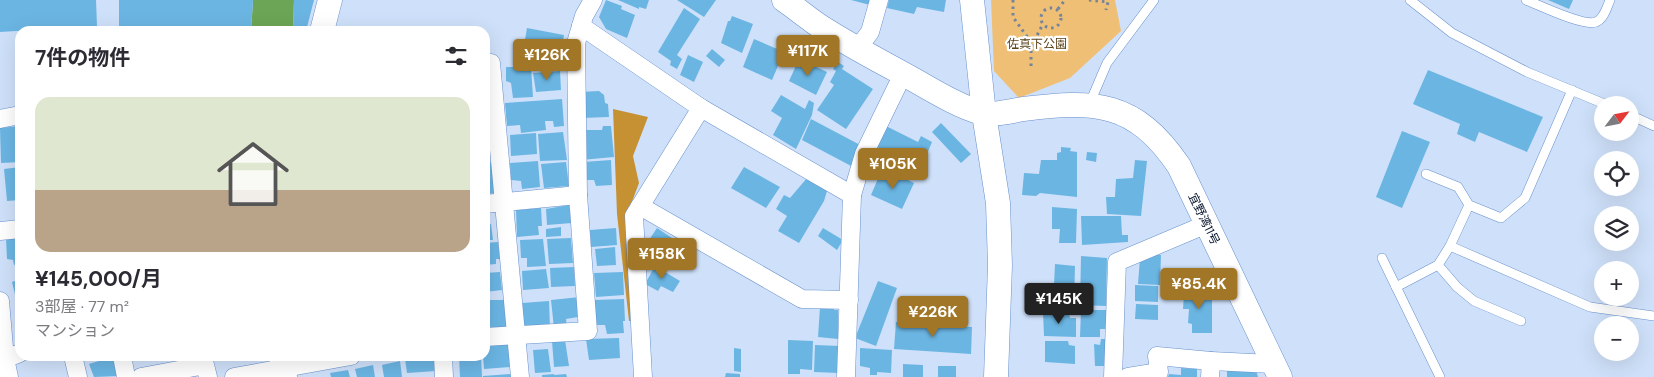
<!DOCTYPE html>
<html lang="ja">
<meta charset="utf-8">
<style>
:root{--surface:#fff;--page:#f2f2f3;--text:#2b2b33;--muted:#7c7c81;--accent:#a27627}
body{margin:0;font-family:"DM Sans","Noto Sans JP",sans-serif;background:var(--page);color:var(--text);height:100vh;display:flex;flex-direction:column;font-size:19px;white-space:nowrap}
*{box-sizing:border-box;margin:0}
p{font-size:16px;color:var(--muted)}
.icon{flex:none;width:28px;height:28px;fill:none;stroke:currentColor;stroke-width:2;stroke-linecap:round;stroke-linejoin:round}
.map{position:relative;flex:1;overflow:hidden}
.panel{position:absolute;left:15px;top:26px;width:475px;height:335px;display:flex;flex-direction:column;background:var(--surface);border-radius:15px;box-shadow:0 5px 20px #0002}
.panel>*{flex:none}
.needle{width:32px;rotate:58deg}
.buttons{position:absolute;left:1594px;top:96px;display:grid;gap:10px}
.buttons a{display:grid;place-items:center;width:45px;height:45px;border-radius:50%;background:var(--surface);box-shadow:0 5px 20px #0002;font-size:25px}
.price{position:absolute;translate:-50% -42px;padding:0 11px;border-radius:5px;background:var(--accent);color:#fff;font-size:16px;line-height:32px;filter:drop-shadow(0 1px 2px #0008)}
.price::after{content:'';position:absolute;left:50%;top:30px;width:15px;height:11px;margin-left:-8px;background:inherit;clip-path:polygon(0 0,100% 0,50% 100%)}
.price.active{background:#222;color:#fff}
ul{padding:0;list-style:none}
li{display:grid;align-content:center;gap:10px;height:265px;padding:0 20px}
li span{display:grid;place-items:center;height:155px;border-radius:15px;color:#555}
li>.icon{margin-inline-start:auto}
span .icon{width:90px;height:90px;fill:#fffc;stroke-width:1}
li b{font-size:21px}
h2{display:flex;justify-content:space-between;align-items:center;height:60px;padding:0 20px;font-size:21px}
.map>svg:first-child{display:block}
</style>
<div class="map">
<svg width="1654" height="377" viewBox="0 0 1654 377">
<rect width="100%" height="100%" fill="#cfe1fa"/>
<!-- green -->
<polygon fill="#efbf75" points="991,0 1115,0 1121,31 1070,78 1019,98 994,71"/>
<!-- forest -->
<polygon fill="#c69132" points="613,109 648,117 633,156 639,183 627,215 632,321 629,321 617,214"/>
<!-- water -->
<polygon fill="#6ca556" points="253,0 294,0 293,31 251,31"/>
<!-- building -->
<g fill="#6bb5e3">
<polygon points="0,0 96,0 97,26 0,32"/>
<polygon points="119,0 253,0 251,31 119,31"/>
<polygon points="294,0 314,0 306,31 293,31"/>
<polygon points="606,0 622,6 621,9 635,15 627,38 606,29 599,17"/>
<polygon points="618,0 649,0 646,9 639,7 639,9"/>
<polygon points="677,0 716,0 704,17"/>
<polygon points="851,0 871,0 870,5"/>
<polygon points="889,0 946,0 944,12 917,7 914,14 887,8"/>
<polygon points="1548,0 1573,0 1569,9"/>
<polygon points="684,8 700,19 677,55 682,59 677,69 670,65 671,61 658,52"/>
<polygon points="732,16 753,24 742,53 721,43 728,21 730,21"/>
<polygon points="527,28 564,35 560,58 523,51"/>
<polygon points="754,39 784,52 772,80 743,67"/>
<polygon points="712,49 725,60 719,67 706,56"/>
<polygon points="688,55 703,62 694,82 680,75"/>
<polygon points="799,59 827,72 816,95 789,81"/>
<polygon points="838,62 844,66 842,69 873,89 846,129 817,110 834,85 830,82 836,71 833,69"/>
<polygon points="506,67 531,67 533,97 513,98 511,83 506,81"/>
<polygon points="1428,70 1543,117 1527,152 1479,132 1475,142 1457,134 1460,124 1413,104"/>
<polygon points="560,71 561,90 536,92 533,73"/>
<polygon points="599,91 604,95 605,103 608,104 609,117 581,118 579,92"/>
<polygon points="781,95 805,109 809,100 814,103 812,115 796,149 773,135 782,118 771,111"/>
<polygon points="562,99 564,126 554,127 553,121 545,121 546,130 521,133 520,125 507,126 505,103"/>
<polygon points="485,101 490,101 493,128 485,129"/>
<polygon points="811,119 864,147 853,167 802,140"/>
<polygon points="941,123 971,154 961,163 932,132"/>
<polygon points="884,125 918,142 921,136 932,142 916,180 892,170 892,168 886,165 891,154 875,146"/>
<polygon points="20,126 20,162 1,163 0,128"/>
<polygon points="603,126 611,126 614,157 581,160 580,130 602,130"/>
<polygon points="1402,131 1430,142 1402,208 1376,197"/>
<polygon points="485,132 488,132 490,160 485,160"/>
<polygon points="563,132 567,160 540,161 538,134"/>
<polygon points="536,133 537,154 511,156 510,135"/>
<polygon points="1061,147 1071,148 1070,151 1077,152 1077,197 1040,193 1036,196 1022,195 1024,173 1039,174 1041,160 1057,160 1057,153 1061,152"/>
<polygon points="1087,152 1097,153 1096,162 1086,160"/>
<polygon points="611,160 612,185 596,186 594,180 586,180 583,162"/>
<polygon points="1135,160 1147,161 1141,216 1107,214 1106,197 1115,197 1116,179 1133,178"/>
<polygon points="538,161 540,187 522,189 521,181 511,180 510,163"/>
<polygon points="495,162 497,193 485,194 485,163"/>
<polygon points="566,162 569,186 544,188 541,164"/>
<polygon points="20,167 20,200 7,201 4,169"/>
<polygon points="744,167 780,187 766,208 731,188"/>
<polygon points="891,172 914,183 902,209 871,195 880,174 889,177"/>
<polygon points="807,178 827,191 824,201 799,243 778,231 787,216 776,209 784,195 790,198"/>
<polygon points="569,205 572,223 547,225 546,209"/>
<polygon points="1052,207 1077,209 1076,243 1059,243 1060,229 1052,229"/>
<polygon points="541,208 542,226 538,226 539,235 517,237 516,210"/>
<polygon points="1081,216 1121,216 1122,235 1128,235 1128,242 1082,245"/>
<polygon points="491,224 493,240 485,240 485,225"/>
<polygon points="561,227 561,236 546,237 546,229"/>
<polygon points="616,228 617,245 591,247 590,230"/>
<polygon points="657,228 687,248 673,270 660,261 661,259 648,250 653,243 649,240"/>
<polygon points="823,228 843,240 837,250 818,236"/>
<polygon points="20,237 20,264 14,265 13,260 7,259 6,238"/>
<polygon points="571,238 573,263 549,264 547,239"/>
<polygon points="543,239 546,266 527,267 527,258 521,258 520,240"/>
<polygon points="498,242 500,259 496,259 496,264 485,265 485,243"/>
<polygon points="615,247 616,265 597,266 595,249"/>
<polygon points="1152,253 1161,255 1160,285 1138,284 1140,258 1151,258"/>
<polygon points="1081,256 1107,258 1106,306 1080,305"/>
<polygon points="1055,264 1075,266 1074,305 1053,305"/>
<polygon points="655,266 680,281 673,292 661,286 658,291 645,284"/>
<polygon points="574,267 575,286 551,287 550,268"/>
<polygon points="546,269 549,288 523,290 522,271"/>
<polygon points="500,272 502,290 485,292 485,273"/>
<polygon points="623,272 624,295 596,297 594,273"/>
<polygon points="1198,272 1200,285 1189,287 1187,275"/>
<polygon points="20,279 20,311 19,311 12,282"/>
<polygon points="878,281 897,288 876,346 855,338"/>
<polygon points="1135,285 1158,286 1158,302 1135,301"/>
<polygon points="1188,289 1212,290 1212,333 1192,333 1192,324 1188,323 1189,309 1183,309 1184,294 1188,293"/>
<polygon points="1030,296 1041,296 1040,309 1031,309"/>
<polygon points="580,297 581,309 577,310 578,317 566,319 567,327 554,328 551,300"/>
<polygon points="624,299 625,321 623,321 624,333 607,334 605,325 596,325 594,300"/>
<polygon points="485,300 508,300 510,326 504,329 490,330 489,326 485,326"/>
<polygon points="549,301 550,329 524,330 522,303"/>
<polygon points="1136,304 1158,305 1158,320 1135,319"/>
<polygon points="820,307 834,307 834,310 838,310 838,339 818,337"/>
<polygon points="1081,310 1110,310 1109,329 1100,329 1100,337 1080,337"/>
<polygon points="1043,312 1069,313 1070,318 1076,318 1076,337 1044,336"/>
<polygon points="896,322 972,327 971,354 894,349"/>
<polygon points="619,338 620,358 589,360 586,339"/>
<polygon points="1101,339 1109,339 1109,366 1095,366 1094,344 1100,345"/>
<polygon points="565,340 569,366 554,367 552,341"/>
<polygon points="788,340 813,341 812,370 800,369 800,374 788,374"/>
<polygon points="1045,341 1068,341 1069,345 1075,346 1075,364 1045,362"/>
<polygon points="508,343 510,367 484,369 483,356 485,356 485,344"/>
<polygon points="815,345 840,346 839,373 814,372"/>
<polygon points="734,348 741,349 741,372 734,371"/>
<polygon points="860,348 892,350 891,373 877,372 877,375 870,375 870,368 860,366"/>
<polygon points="548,349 551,372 535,373 533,350"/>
<polygon points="101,356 113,356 118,376 94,377 89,364 102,360"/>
<polygon points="408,356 435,356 436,371 407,373 405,359 408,358"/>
<polygon points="459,356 481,356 482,377 460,377"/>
<polygon points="400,361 402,377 384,377 382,365"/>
<polygon points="903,364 923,365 923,377 903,377"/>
<polygon points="373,365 375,377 357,377 355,369"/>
<rect x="938" y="366" width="18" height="11"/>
<polygon points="1181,368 1197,369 1197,377 1168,377 1169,374 1181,375"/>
<polygon points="1227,368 1256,370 1258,377 1227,377"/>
<polygon points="348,370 350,377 331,377 330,373"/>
<polygon points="726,373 740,374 740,377 725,377"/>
<polygon points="511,374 512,377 483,377 483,376"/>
<polygon points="554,374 554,375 566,374 567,377 542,377 542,375"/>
</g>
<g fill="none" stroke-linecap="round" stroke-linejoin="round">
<!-- lane casing -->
<g stroke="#6891cc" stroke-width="10">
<g id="lane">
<polyline points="1410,0 1452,33 1527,72 1607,105"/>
<path d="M 1526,0 C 1539,5 1584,27 1596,22 C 1604,19 1607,7 1610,0"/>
<polyline points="1572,90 1525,198 1501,218 1469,205 1450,246 1590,307 1654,316"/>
<polyline points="1089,105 1107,63 1154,0"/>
<polyline points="1630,115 1654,126"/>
<polyline points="1426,174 1458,187 1469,205"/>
<polyline points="1450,246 1438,265 1457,287 1474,301 1521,321"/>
<polyline points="1382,258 1440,377"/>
<polyline points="1396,287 1438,265"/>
</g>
</g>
<!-- street casing -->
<g stroke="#6891cc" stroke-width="19">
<g id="street">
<polyline points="581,26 701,108 852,195 846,377"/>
<polyline points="858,48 870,32 879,0"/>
<polyline points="491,63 520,377"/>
<polyline points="0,119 20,115"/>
<polyline points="852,195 864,154 903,74"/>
<polyline points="485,204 578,195"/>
<polyline points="640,206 802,299 849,300"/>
<polyline points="0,231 20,229"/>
<polyline points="0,301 5,359"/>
<polyline points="485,337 588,331 578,195 576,43 584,16 593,0"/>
<polyline points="73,356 78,377"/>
<polyline points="122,356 126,377"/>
<polyline points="443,356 444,377"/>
<polyline points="1211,361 1273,364"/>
<polyline points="9,377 5,359 20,353"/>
<polyline points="141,377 205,365 208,377"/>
<polyline points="234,377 351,356"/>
<polyline points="643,377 634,216 701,108"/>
<polyline points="1113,377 1117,262 1207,224"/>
<polyline points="1128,377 1159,372 1157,356 1211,361 1210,377"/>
</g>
</g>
<!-- secondary casing -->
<g stroke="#6891cc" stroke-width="25">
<g id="secondary">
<path d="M 784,0 C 797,9 809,19 821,27 C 849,45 878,60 907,76 C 931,89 955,105 982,113 C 991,116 1013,111 1023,109 C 1095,100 1135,101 1179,166 L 1280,377"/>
<polyline points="972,0 984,114 998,203 1000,265 996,377"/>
<polyline points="322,31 330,0"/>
<polyline points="281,356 285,377"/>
</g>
</g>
<!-- path -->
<g stroke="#74849b" stroke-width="3" stroke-dasharray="2.5 4" stroke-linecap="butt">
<polyline points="1013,0 1013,17 1028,38 1034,42"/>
<polyline points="1089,0 1108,2 1106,10"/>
<circle cx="1051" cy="18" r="10"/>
<polyline points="1058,9 1065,0"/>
<polyline points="1031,66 1031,47 1043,24"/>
</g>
<!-- lane -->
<use href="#lane" stroke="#fff" stroke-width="9"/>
<!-- street -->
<use href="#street" stroke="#fff" stroke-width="18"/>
<!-- secondary -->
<use href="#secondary" stroke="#fff" stroke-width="24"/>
</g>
<g text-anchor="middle" stroke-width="4.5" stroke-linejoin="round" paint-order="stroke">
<!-- park labels -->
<g font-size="12" fill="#59421c" stroke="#fff">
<text x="1037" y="48">佐真下公園</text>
</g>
<!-- street labels -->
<g font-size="12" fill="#041228" stroke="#fff">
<text transform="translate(1204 219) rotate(64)" y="4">宜野湾11号</text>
</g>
</g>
</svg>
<div class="buttons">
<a><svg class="needle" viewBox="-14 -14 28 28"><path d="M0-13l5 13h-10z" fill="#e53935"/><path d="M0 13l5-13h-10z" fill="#7c7c81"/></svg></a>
<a><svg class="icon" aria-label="locate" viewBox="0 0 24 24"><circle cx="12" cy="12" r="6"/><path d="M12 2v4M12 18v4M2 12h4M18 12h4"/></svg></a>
<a><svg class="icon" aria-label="layers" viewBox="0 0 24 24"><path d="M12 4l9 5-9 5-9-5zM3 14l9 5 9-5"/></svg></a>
<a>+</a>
<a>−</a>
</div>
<b class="price" style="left:808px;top:77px">¥117K</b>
<b class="price" style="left:547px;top:81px">¥126K</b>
<b class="price" style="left:893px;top:190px">¥105K</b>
<b class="price" style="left:662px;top:280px">¥158K</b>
<b class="price" style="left:1199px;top:310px">¥85.4K</b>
<b class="price active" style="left:1059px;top:325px">¥145K</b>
<b class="price" style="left:933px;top:338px">¥226K</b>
<section class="panel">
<h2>7件の物件<svg class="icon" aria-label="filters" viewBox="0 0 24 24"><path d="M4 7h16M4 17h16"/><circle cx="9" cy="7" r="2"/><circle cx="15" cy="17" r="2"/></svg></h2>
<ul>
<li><span style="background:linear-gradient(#dfe7d0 60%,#b9a48a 0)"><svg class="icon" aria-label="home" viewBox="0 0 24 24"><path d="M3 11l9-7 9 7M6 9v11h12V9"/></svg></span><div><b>¥145,000/月</b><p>3部屋 · 77 m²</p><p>マンション</p></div></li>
</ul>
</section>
</div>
